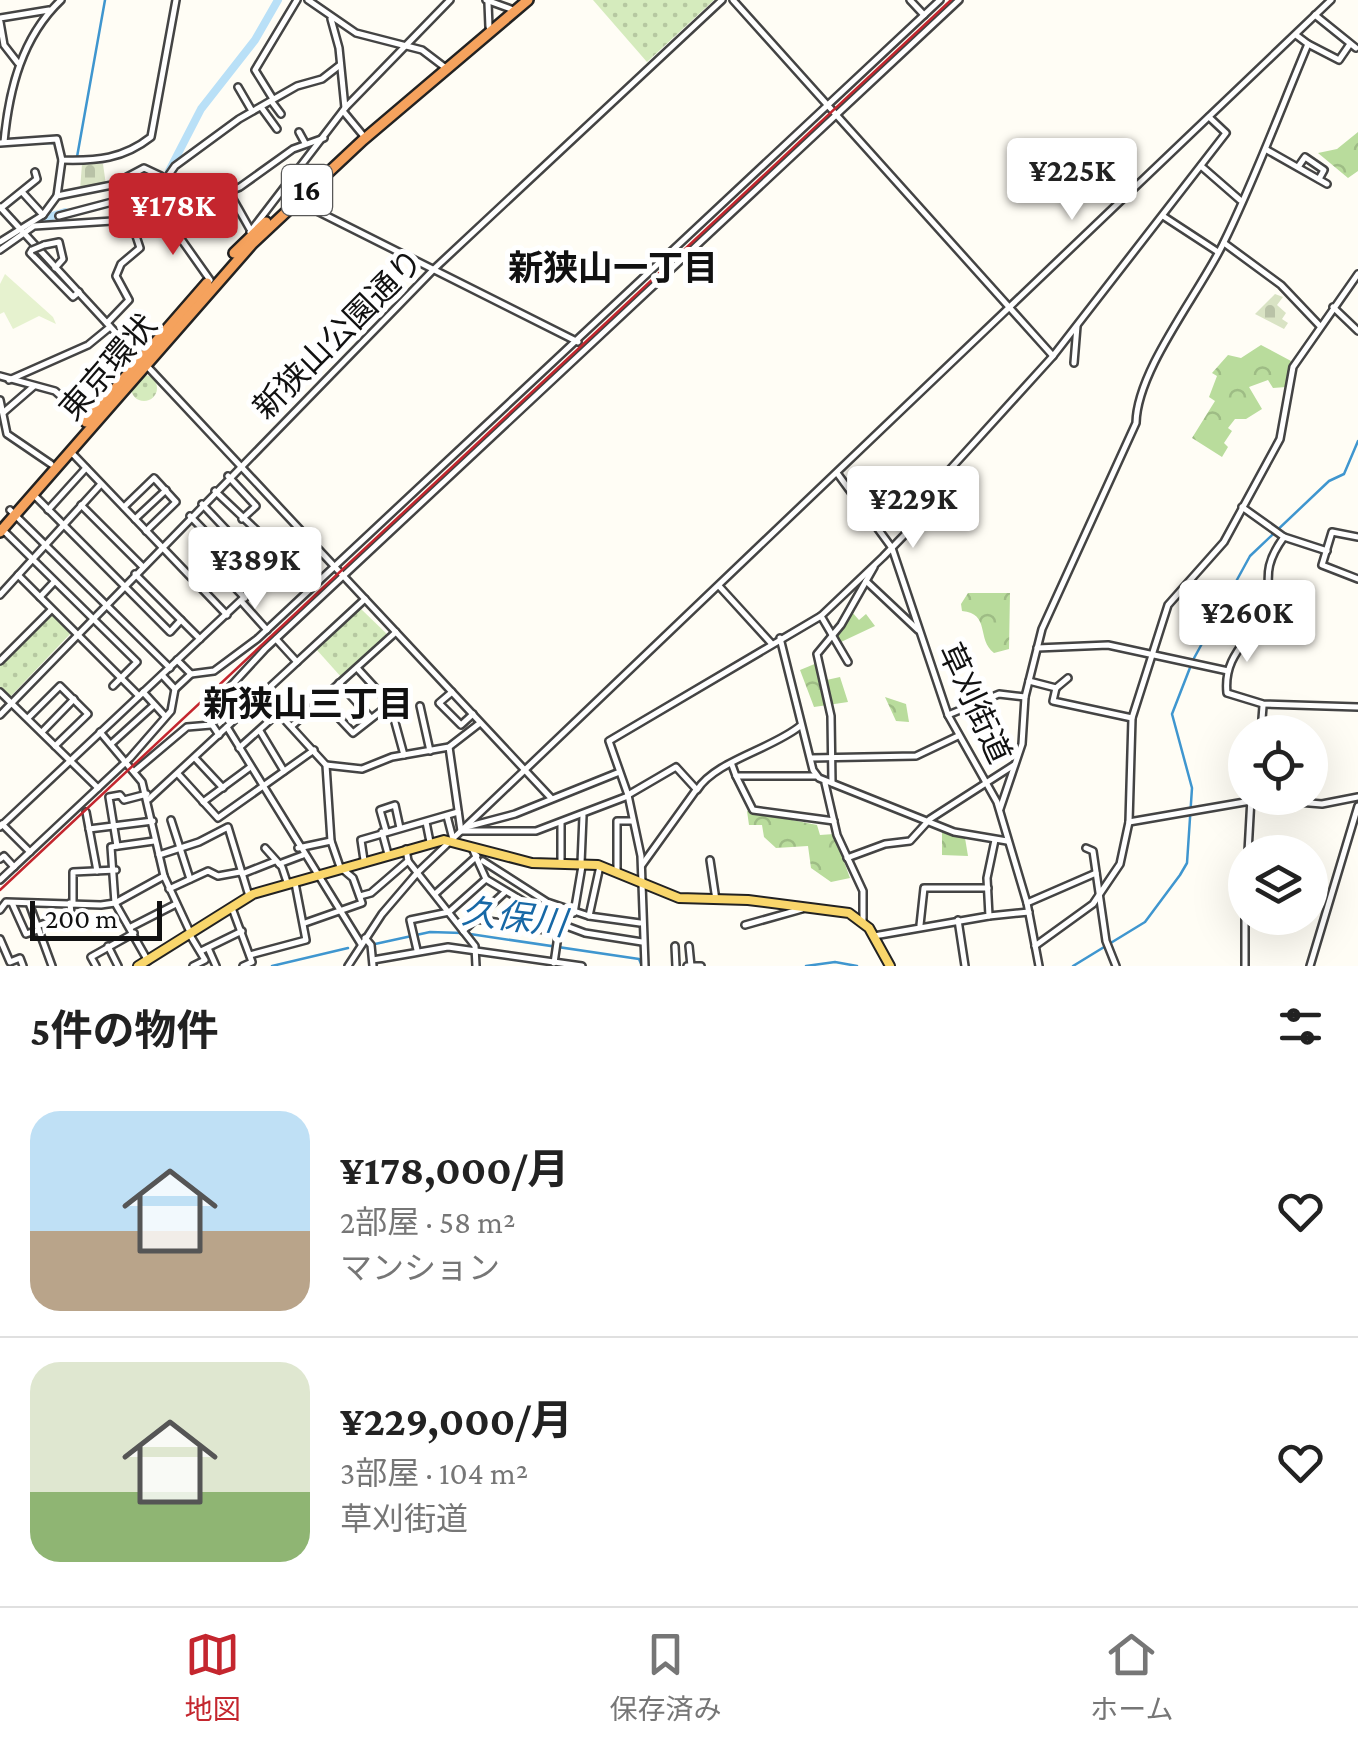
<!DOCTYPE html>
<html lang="ja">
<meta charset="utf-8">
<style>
:root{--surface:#fff;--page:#f6f6f6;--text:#222;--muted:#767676;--line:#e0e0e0;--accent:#c4262e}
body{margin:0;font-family:"Crimson Pro","Noto Sans JP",serif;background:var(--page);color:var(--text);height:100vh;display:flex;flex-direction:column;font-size:38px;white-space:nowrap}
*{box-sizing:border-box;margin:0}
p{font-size:32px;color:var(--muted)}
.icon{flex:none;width:55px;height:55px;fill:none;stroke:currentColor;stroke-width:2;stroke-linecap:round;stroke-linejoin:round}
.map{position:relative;height:966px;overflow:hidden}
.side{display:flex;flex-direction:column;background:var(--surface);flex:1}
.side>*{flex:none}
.fabs{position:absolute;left:1228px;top:715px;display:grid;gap:20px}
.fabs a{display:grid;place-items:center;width:100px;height:100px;border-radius:50%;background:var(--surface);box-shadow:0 10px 40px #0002;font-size:50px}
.scale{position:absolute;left:30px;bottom:25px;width:132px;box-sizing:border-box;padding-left:10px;border:5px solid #111;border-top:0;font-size:28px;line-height:35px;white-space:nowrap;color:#111;-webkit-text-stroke:8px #fff;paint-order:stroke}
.price{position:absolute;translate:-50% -85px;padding:0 22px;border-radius:10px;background:#fff;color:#222;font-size:32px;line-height:65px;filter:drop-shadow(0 2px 5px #0008)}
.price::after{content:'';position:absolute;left:50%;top:60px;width:30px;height:22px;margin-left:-15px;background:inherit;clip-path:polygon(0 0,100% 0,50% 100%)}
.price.on{background:var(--accent);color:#fff}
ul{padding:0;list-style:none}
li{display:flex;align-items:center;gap:30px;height:250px;padding:0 30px}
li+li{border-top:2px solid var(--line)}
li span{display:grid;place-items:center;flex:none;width:280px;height:200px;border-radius:30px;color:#555}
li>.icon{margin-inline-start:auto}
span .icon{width:120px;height:120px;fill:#fffc;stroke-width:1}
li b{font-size:42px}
h2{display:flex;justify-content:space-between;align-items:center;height:120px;padding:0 30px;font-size:42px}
.tabs{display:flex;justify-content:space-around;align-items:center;height:140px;border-top:2px solid var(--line);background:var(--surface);font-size:28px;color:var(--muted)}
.tabs a{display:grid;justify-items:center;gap:5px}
.tabs .on{color:var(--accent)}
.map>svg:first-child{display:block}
</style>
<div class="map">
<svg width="1358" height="966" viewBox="0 0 1358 966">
<defs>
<pattern id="grass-dots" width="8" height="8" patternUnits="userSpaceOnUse" patternTransform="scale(2.5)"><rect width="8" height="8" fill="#d5ebbd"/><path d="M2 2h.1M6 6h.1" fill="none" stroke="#b6c8a1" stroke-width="1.8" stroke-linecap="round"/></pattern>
<pattern id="forest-crowns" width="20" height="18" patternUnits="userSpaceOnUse" patternTransform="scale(2.5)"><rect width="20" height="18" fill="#b9dc9c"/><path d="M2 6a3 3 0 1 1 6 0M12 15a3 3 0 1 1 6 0" fill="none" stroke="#9ebc85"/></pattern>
<pattern id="cemetery-stones" width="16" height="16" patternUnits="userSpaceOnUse" patternTransform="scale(2.5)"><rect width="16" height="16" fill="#d9e3c4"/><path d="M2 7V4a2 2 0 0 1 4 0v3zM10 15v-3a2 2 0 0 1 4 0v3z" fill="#b9c2a7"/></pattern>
</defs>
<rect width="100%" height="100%" fill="#fffdf5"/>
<!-- grass -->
<g fill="url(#grass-dots)">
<polygon points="593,0 714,0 647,62"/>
<circle cx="144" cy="388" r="13"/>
<polygon points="360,608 389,636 342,678 316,649"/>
<polygon points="50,613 72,632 9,698 0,689 0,663"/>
</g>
<!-- forest -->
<g fill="url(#forest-crowns)">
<polygon points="1358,132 1358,171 1348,178 1318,153 1337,149"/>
<polygon points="1261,345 1291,361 1286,387 1273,388 1268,380 1249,387 1262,409 1246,419 1235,419 1228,428 1232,431 1224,443 1228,447 1222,457 1192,438 1215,401 1209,397 1217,376 1212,373 1228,355 1241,358"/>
<path d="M 968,593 L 1010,593 L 1009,649 L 994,653 C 976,639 991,614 962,611 L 961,604 Z"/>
<polygon points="852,612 859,620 866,614 875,626 841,642 836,633"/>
<polygon points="817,663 822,681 840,677 848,702 814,707 800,670"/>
<polygon points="885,697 906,704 909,722 896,721"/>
<polygon points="747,811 817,825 820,835 834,834 850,878 831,882 811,868 808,846 776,848 764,837 762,825 749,825"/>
<polygon points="942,832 965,838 968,856 942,855"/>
</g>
<!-- cemetery -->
<g fill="url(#cemetery-stones)">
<polygon points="82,164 103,164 106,185 80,190"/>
<polygon points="1275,294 1283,297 1277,305 1286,313 1282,319 1288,323 1284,329 1255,314"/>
</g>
<!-- pitch -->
<polygon fill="#e6f2cf" points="5,274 53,317 56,324 39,316 13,329 4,312 0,314 0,284"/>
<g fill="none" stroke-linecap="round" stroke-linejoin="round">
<!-- stream -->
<g stroke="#3f96cf" stroke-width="2.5">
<polyline points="36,143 57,143"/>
<polyline points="58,156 59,164 76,162"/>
<polyline points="77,157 105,0"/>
<polyline points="470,934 639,959 642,966"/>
<polyline points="375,944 430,932 462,933"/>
<polyline points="272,966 348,948"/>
<polyline points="806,966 835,962 857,966"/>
<polyline points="1073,966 1145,922 1180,875 1187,863 1192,788 1172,714 1193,660 1250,556 1329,481 1344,474 1358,441"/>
</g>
<!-- river -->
<g stroke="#b9e0f7" stroke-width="8">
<polyline points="169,171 201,109 255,40 278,0"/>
<polyline points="36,221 65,212"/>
</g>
<!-- minor casing -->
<g stroke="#444" stroke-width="10">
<g id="minor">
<polyline points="308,0 356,33 422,50 447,69"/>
<polyline points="486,0 511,9"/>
<polyline points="733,0 1053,356"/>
<polyline points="910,0 924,15"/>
<polyline points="488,3 489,27"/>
<polyline points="1315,15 1356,48"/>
<polyline points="0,18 49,10"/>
<polyline points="331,19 339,48 345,108"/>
<polyline points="0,22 4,45 18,63"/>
<polyline points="1308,44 1339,60 1350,44"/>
<polyline points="238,87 252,111"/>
<polyline points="273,99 255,70 297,0"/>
<polyline points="272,102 281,114"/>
<polyline points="261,107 277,129"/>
<polyline points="343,111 362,134"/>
<polyline points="299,132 305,143"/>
<path d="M 4,142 C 9,89 22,37 61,0"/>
<path d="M 0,143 L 57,139 L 62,160 C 97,161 123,159 151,137 L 176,0"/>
<polyline points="1267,150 1327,184"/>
<polyline points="1201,166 1240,200"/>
<polyline points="1298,167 1305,157 1324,170 1319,179"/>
<polyline points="229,192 251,231"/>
<polyline points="23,193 43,215"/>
<polyline points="57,196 62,160"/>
<polyline points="299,202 578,342"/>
<polyline points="0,207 139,358"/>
<polyline points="1,208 37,179 35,172"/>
<polyline points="164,215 210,280"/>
<polyline points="59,216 135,196 164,182 175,166 239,119 297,86 322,79 340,65"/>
<polyline points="1163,216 1218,252"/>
<polyline points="250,232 345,108 450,0"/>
<polyline points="0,242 43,215 57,196 112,185 144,168 161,176"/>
<polyline points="1224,243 1281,285 1319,325"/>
<polyline points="44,245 59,242 63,259 55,268"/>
<polyline points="0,250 34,226 144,219 198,204 240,187 293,149 324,138"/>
<polyline points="32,250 30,253 73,297 79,292"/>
<polyline points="1333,307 1358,331"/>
<polyline points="107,323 129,300 116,276 121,264 140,248 131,221"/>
<polyline points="1074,363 1077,326"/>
<polyline points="147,366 551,798"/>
<polyline points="0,376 55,391 87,419"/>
<polyline points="9,380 88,345 110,327"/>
<polyline points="0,400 7,434 51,464"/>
<polyline points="4,412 34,386"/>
<polyline points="70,451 227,615"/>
<polyline points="837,473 892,548 948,715 997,802 1027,903 1039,966"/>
<polyline points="228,476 256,506 242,519"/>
<polyline points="215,491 286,558"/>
<polyline points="35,496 170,632 181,620"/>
<polyline points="81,505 142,566"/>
<polyline points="124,507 154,478 176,502 146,531"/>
<polyline points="1242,507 1284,537 1327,551"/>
<polyline points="10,510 170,668"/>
<polyline points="48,510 86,468"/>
<polyline points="190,516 221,548 233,537 202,504"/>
<polyline points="135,519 166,490"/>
<polyline points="2,529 137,662 113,686"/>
<path d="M 1284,537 C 1256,575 1276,586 1265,610 C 1250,641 1223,655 1227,693 L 1263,704 L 1358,707"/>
<polyline points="1358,537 1332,532 1322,565 1358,579"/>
<polyline points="135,574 200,639"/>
<polyline points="18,575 139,696"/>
<polyline points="866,581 918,630"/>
<polyline points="719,586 771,643"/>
<polyline points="0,595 101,484"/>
<polyline points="40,597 54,582"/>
<polyline points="245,598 221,573 260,532"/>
<polyline points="241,601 267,630"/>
<polyline points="821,616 848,662"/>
<polyline points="780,638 813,770 819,778 954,832 1007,841"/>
<polyline points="276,639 297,662"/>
<polyline points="1037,648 1108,645 1228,671"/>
<polyline points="0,661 51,610"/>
<polyline points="357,668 390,704 404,755"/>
<polyline points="191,674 214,671 257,639 940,0"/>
<polyline points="162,675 175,689 191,674 177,660"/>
<polyline points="1029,681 1056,688 1068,678"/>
<polyline points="339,683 371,718"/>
<polyline points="1056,688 1053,701 1132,718"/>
<polyline points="0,692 98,788"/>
<polyline points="143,692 165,716"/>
<polyline points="452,692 439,703 461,725 473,714"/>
<polyline points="262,695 326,765 331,841 340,867 353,878 362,903 305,923"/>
<polyline points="321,699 353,733 390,704"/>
<polyline points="420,706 430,751"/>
<polyline points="0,715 434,269 722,0"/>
<polyline points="948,715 999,694 1025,697"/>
<polyline points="28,718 60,686 88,714 55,746"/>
<polyline points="292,726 396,632"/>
<polyline points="227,727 361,944"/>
<polyline points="260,731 284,771"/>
<polyline points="42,732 74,699"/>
<polyline points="100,732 142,782 164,876 190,932"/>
<polyline points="1261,732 1263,706"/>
<polyline points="219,735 211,723 226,711 230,687 265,649 959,0"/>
<polyline points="111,744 154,705"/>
<polyline points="449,747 461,831 536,831 628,796"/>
<polyline points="239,748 278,713"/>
<polyline points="195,758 223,788"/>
<polyline points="811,758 916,756 958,736"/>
<polyline points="326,765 362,769 392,757 449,747 480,723"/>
<polyline points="732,765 736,776 816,776"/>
<polyline points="136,770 187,727 211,725"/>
<polyline points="178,774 218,818 314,750"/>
<polyline points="736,776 753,810 834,821"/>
<polyline points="825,783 837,835 863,891 863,922"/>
<polyline points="832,783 831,716 817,654 841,625 874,567"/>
<path d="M 628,795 L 676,767 L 697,790 C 715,761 772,749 800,726"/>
<polyline points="149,799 365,599"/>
<polyline points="203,802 249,768"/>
<path d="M 1000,809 L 1022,744 L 1025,697 L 1042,629 L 1136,423 C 1137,370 1198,295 1223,244 C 1255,179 1280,111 1308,44 L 1296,35"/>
<polyline points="86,812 97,871"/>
<polyline points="447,816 453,839"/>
<polyline points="171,820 190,879"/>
<polyline points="426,822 430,842"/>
<polyline points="1129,822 1262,799 1322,804 1358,797"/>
<polyline points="2,824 30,852"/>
<polyline points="0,827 307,538"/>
<polyline points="466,827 515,814 617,773"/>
<polyline points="89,829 153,821"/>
<polyline points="386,831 380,810 395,805 400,828"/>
<polyline points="382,832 388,854"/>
<polyline points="117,846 109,797 120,795 124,800 147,794"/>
<polyline points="265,848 282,867 287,882"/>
<polyline points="298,848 331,841"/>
<polyline points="472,848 486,879 561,924 585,933 642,942"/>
<polyline points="1086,848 1093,851 1106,941 1116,966"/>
<polyline points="1248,852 1251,798"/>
<polyline points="159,855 199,842 228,827 249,896"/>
<polyline points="847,858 885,844 910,841 930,819 1014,765"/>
<polyline points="0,859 4,856 14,867"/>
<polyline points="364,860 361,840 458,812"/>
<polyline points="710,860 716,900"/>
<polyline points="408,861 475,946 476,966"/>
<polyline points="483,861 547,902 589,916 600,866"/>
<polyline points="561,863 561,823"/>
<polyline points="581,863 583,816"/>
<polyline points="279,864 303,855"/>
<polyline points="642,865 696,790"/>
<polyline points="617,872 617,821 632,821"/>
<polyline points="242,874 275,861"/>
<polyline points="0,880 130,758 171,711 175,689"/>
<polyline points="169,889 208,871 218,876 240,872"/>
<polyline points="435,894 477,856"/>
<polyline points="360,896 371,893 408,861 406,849"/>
<polyline points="12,903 26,934 38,930"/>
<polyline points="29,903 52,966"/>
<polyline points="1027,903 1096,873"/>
<polyline points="73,904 73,872 116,870"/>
<polyline points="232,908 252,962 243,966"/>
<polyline points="0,910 6,902 101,905 115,903 164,876"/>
<polyline points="574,913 582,866"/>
<polyline points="589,916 640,923"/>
<polyline points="989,916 1029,912"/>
<polyline points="476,919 558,932"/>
<polyline points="958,920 965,966"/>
<polyline points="506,923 525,904"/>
<polyline points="745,925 802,909"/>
<polyline points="920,925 924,888 988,888"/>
<polyline points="37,926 71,914 70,903"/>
<polyline points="131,927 176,904"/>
<polyline points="463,931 505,892"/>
<polyline points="190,935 205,960 193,966"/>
<polyline points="874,936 989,916 987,878 995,840"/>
<polyline points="365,938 371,945 373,966"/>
<polyline points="0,939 10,962 20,958 23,966"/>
<polyline points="108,946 118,966"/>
<polyline points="675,946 676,966"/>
<polyline points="689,946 691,966"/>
<polyline points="1035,946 1093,904 1120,864 1129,822 1132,718 1168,605 1224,542 1280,439 1293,367 1358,274"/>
<polyline points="208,948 216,966"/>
<polyline points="417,950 410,920 449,912 486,879"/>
<polyline points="201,951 242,931"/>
<polyline points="250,955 306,940 295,883"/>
<polyline points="373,960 448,947 582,966"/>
<polyline points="148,961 115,903 111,847 154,841"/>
<polyline points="554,963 559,929"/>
<polyline points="96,966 91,957 134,933"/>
<polyline points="348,966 382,914 418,872 1331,0"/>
<polyline points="645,966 641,856 628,795 609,741 821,616 883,557 915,524 944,476 1053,356 1226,133 1209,117"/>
<polyline points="687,966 701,966"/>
<polyline points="1245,966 1245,879"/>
<polyline points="1310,966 1358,806"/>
</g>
</g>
<!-- major casing -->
<g stroke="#222" stroke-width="12">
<polyline id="major" points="138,966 253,894 444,840 532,863 598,865 679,898 748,900 849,913 869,928 890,966"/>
</g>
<!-- highway casing -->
<g stroke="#222" stroke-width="14">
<g id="highway">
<polyline points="234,253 266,222"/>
<polyline points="86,422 207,283"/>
<polyline points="0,532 252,244 363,140 528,0"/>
</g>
</g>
<!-- minor -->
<use href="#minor" stroke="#fff" stroke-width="5"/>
<!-- major -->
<use href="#major" stroke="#f9d66b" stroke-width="8"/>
<!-- highway -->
<use href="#highway" stroke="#f5a25d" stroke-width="9"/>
<!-- rail -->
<polyline stroke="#c4262e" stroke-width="2.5" points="0,890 951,0"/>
<!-- minor-bridge casing -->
<g stroke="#444" stroke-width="10" stroke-linecap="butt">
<polyline id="minor-bridge" points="32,250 44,245"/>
</g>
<!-- minor-bridge -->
<use href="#minor-bridge" stroke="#fff" stroke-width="5"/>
</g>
<g text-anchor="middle" stroke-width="10" stroke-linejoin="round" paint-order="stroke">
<!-- shield labels -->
<rect fill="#fff" stroke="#585858" stroke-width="2.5" x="282" y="165" width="50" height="50" rx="8"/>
<g font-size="30" font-weight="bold" fill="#111">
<text x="307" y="200">16</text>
</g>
<!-- street labels -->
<g font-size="32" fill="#111" stroke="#fff">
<text transform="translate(338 334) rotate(-45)" y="11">新狭山公園通り</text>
<text transform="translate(108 367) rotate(-49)" y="11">東京環状</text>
<text transform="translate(975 703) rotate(65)" y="11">草刈街道</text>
</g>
<!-- neighbourhood labels -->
<g font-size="35" font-weight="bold" fill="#111" stroke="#fff">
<text x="613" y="280">新狭山一丁目</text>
<text x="308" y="716">新狭山三丁目</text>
</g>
<!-- water labels -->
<g font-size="35" font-style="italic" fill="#1768a6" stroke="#fff">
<text transform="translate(514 917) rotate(7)" y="12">久保川</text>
</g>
</g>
</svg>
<div class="fabs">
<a><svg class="icon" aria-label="locate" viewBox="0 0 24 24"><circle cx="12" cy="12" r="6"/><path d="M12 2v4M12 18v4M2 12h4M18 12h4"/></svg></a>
<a><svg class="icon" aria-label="layers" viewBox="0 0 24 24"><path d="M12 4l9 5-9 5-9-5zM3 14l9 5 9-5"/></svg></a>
</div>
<div class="scale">200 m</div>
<b class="price" style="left:1072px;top:223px">¥225K</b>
<b class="price on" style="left:173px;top:258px">¥178K</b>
<b class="price" style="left:913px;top:551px">¥229K</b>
<b class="price" style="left:255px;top:612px">¥389K</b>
<b class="price" style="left:1247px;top:665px">¥260K</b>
</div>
<section class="side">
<h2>5件の物件<svg class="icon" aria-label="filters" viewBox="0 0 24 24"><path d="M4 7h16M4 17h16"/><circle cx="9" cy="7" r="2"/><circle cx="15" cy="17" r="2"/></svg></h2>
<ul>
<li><span style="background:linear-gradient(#bfe0f5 60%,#b9a48a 0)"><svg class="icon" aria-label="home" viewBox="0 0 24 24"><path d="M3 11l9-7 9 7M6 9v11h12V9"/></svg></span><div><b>¥178,000/月</b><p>2部屋 · 58 m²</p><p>マンション</p></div><svg class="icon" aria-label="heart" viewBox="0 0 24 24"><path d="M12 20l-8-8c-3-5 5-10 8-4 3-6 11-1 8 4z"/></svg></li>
<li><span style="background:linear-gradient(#dfe7d0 65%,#8fb573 0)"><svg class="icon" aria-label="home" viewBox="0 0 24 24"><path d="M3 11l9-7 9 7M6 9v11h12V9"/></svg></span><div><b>¥229,000/月</b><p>3部屋 · 104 m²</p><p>草刈街道</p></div><svg class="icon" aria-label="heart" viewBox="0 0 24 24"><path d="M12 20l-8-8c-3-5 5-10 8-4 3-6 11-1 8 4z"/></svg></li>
</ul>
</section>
<nav class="tabs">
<a class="on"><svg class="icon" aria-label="map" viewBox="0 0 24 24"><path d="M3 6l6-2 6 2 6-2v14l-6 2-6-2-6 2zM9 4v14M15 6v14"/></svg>地図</a>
<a><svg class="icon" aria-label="saved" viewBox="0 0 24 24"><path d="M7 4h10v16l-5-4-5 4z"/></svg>保存済み</a>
<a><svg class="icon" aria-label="home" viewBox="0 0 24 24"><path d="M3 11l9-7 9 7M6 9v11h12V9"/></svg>ホーム</a>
</nav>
